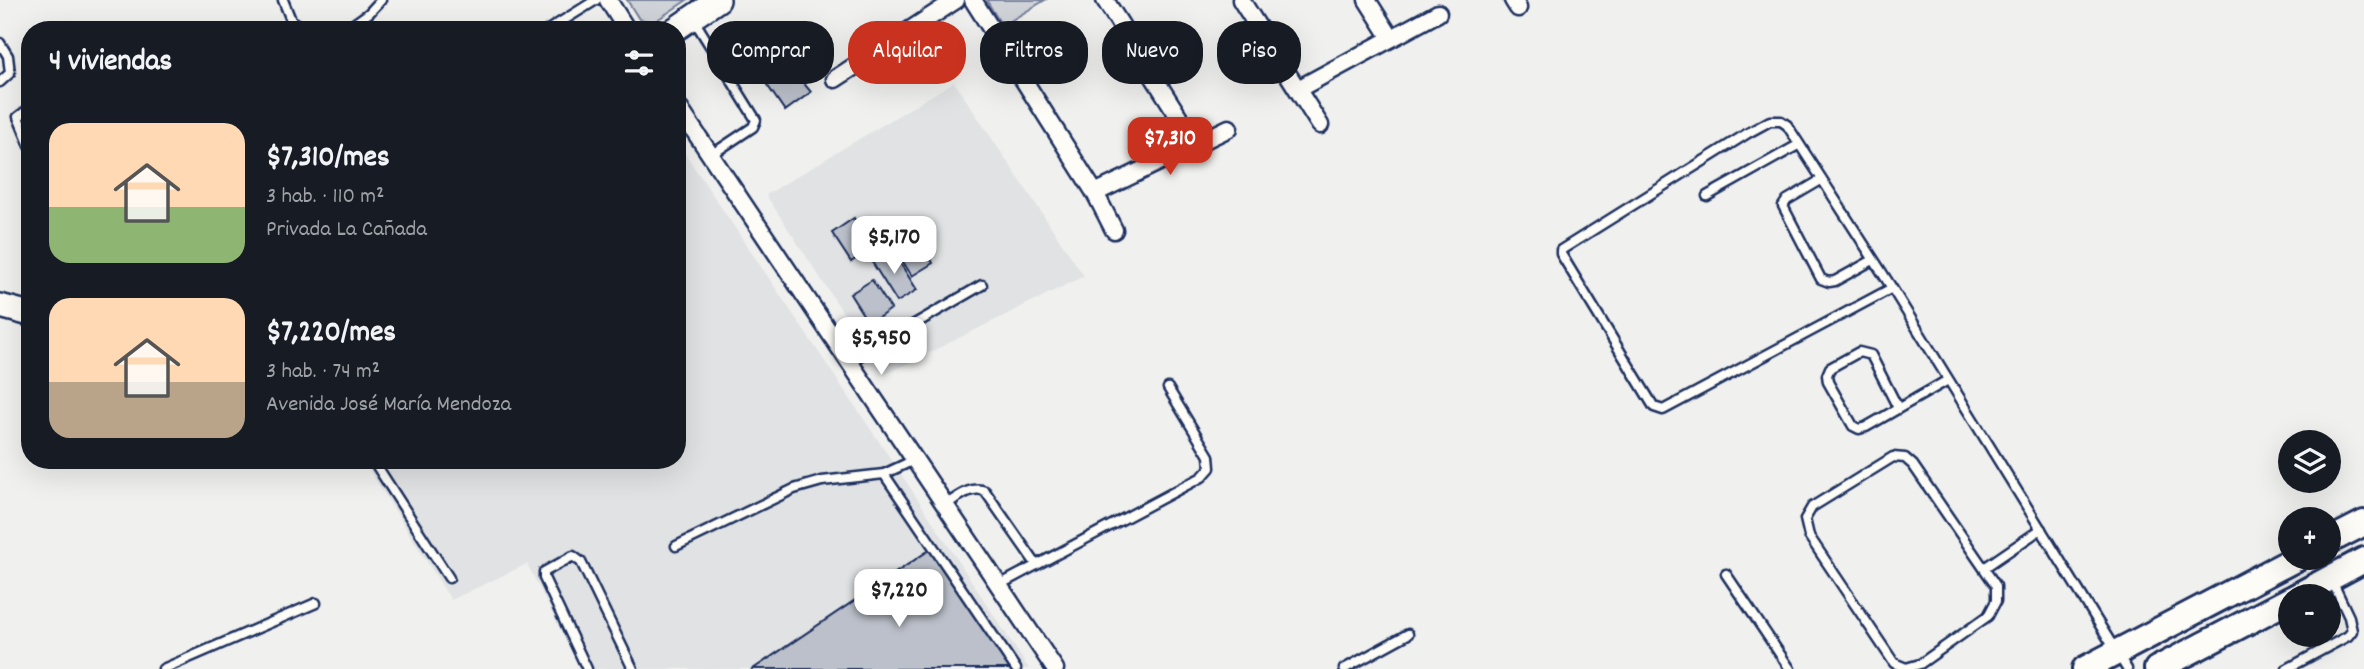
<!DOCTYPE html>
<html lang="es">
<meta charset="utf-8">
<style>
:root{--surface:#171b24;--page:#20242c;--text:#f1f3f6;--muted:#9ea1a6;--accent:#c8321e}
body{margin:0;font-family:Dekko,sans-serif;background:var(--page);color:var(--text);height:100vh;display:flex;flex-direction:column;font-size:26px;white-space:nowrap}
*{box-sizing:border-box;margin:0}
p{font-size:23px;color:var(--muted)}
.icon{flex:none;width:38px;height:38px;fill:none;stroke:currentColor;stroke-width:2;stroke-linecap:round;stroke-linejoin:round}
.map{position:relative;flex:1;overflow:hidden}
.sheet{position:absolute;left:21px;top:21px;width:665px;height:448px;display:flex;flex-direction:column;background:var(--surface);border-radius:28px;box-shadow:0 7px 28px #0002}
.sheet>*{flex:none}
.banner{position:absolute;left:707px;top:21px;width:665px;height:63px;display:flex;gap:14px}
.controls{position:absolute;left:2278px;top:430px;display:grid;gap:14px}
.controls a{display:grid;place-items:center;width:63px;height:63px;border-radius:50%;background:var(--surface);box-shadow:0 7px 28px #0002;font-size:35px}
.price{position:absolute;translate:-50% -60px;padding:0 16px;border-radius:14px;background:#fff;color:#222;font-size:23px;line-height:46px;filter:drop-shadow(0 2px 4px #0008)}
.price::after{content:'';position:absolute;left:50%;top:42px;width:21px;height:16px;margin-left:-10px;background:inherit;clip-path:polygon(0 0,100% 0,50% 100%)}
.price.on{background:var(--accent);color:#fff}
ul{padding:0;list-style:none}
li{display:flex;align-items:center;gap:21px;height:175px;padding:0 28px}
li span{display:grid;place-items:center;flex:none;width:196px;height:140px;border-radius:21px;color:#555}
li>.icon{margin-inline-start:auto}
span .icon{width:84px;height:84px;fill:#fffc;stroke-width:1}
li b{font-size:30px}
h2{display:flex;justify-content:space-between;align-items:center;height:84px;padding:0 28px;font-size:30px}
.pill{padding:0 24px;border-radius:28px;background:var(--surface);box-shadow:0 7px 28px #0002;font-size:24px;line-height:63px}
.pill.on{background:var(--accent);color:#fff}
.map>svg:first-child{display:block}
</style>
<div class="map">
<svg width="2364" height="669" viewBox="0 0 2364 669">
<rect width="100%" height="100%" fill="#f0f0ee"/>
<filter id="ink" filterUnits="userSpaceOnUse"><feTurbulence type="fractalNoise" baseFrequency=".0143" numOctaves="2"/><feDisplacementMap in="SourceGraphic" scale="14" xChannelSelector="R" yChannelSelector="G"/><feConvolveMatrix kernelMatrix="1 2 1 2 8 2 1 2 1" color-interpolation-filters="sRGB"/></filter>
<g filter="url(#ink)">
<!-- built -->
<g fill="#e0e2e3">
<polygon points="954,82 1084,276 884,375 766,195"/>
<polygon points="677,142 925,510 1029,669 581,669 527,564 451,600 363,460 677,460"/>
</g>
<!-- green -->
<g fill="#d0d3d8" stroke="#76819b" stroke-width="2">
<polygon points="627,0 687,0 654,22 639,19"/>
<polygon points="988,0 1045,0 1002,26 987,1"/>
</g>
<!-- building -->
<g fill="#bbc0ca" stroke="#1b2f5e" stroke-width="2">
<polygon points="784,59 811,92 785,111 759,73"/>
<polygon points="854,218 873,247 851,262 832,233"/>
<polygon points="906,219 933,263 912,276 884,232"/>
<polygon points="892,250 917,290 897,302 872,262"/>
<polygon points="872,280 891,309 869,324 850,294"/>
<polygon points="931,549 1013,669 753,669"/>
</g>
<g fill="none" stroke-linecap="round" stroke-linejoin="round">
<!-- lane casing -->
<g stroke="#1b2f5e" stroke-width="13">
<g id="lane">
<polyline points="283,0 291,20 306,30"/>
<polyline points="694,20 756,120 753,127 711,155"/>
<polyline points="345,30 369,13 381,0"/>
<polyline points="548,30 596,0"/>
<polyline points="0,43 8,56 10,73 0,82"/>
<polyline points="30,108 18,117 30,146"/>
<polyline points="1821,180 1787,200 1783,206 1821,279 1829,282 1835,281 1873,260"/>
<polyline points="1707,196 1798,145"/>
<polyline points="1892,288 1663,410 1654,407 1561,254 1561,250 1748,133 1770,121 1781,121 1787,125 1892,288 2127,669"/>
<polyline points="849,362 982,285"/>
<polyline points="1898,408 1871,355 1859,352 1830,368 1827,375 1828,382 1853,426 1859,429 1866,427 1948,380"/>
<polygon points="1893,457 1905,458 1913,465 1996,586 1996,601 1988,616 1920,664 1906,668 1894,663 1809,536 1805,519 1812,507"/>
<polyline points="373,460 449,578"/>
<polyline points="884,474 1016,669"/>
<path d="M 945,505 C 957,498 971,485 985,491 L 1036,564"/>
<polyline points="676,546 794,489 822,481 884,474 914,460"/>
<polyline points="1984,568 2041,529"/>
<polyline points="1726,574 1790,669"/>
<polyline points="999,585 1202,477 1210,468 1209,456 1168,388"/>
<polyline points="163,669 316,603"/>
<polyline points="587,669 544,578 544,572 573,556 581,562 633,669"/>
<polyline points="1344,669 1408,634"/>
<polyline points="2287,669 2348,636 2352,631 2349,617 2332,581"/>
</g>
</g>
<!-- street casing -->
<g stroke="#1b2f5e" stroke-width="21">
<g id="street">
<polyline points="608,0 627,30"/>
<polyline points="973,0 1095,193 1114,230"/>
<polyline points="1105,0 1196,144"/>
<polyline points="1241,0 1320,125"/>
<polyline points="1367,0 1391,38"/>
<polyline points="1513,0 1518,8"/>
<polyline points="835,79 956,0"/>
<polyline points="1298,89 1438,13"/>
<polyline points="677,105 1055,669"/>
<polyline points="1095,193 1229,128"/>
</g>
</g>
<!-- secondary casing -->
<g stroke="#1b2f5e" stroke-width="28">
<g id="secondary">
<polyline points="674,30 718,0"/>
<polyline points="0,306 30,314"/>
</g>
</g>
<!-- primary casing -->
<g stroke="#1b2f5e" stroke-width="30">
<g id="primary">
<polyline points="2329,541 2364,523"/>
<polyline points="2295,597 2364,560"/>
<polyline points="2085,669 2297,558"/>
<polyline points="2157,669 2291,599"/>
</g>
</g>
<!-- lane -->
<use href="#lane" stroke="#fdfcf7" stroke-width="8"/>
<!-- street -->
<use href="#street" stroke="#fdfcf7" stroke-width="16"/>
<!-- secondary -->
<use href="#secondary" stroke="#fdfcf7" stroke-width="23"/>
<!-- primary -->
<use href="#primary" stroke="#fdfcf7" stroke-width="24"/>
</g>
</g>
</svg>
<div class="controls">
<a><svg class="icon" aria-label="layers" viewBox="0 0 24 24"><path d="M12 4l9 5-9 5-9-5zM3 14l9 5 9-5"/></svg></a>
<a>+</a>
<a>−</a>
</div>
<b class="price on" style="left:1170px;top:177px">$7,310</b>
<b class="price" style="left:894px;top:276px">$5,170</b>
<b class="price" style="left:881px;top:377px">$5,950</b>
<b class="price" style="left:899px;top:629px">$7,220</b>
<div class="banner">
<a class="pill">Comprar</a>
<a class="pill on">Alquilar</a>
<a class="pill">Filtros</a>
<a class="pill">Nuevo</a>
<a class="pill">Piso</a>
</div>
<section class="sheet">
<h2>4 viviendas<svg class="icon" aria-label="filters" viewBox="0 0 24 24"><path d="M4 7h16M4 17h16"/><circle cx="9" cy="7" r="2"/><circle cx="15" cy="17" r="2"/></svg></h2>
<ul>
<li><span style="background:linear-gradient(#ffd9b3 60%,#8fb573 0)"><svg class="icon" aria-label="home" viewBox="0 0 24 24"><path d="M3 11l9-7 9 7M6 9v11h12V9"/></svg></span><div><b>$7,310/mes</b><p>3 hab. · 110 m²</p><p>Privada La Cañada</p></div></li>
<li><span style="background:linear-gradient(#ffd9b3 60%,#b9a48a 0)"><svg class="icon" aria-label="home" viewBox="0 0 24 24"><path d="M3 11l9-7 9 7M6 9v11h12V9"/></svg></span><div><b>$7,220/mes</b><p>3 hab. · 74 m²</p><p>Avenida José María Mendoza</p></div></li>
</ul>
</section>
</div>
